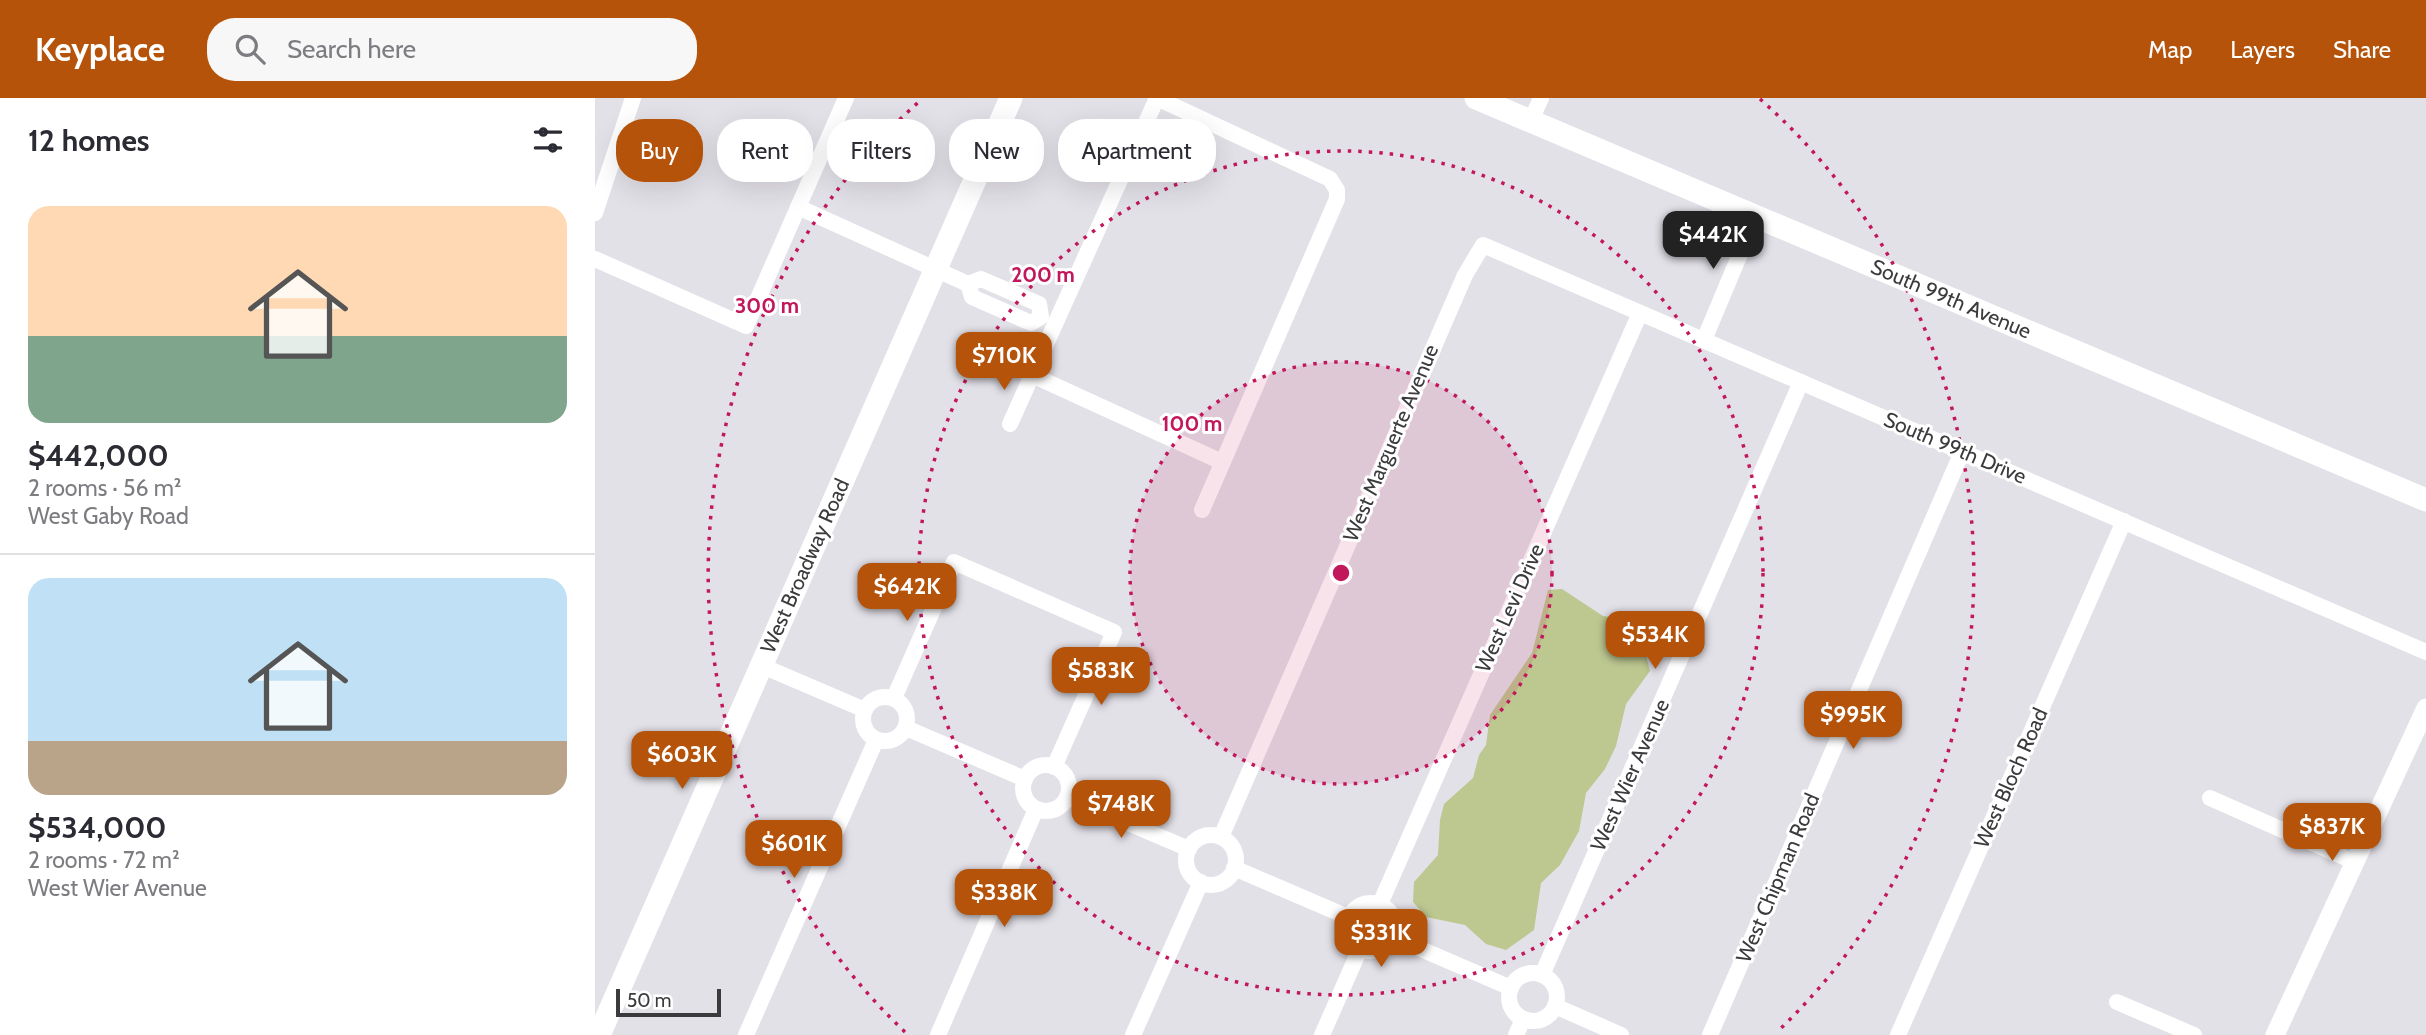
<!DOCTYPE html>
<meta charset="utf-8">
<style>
:root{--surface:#fff;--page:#f7f7f7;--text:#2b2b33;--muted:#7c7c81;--line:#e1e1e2;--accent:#b45309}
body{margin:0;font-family:Cabin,sans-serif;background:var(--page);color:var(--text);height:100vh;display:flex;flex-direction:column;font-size:26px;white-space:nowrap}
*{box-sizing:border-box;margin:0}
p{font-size:23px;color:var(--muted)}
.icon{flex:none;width:38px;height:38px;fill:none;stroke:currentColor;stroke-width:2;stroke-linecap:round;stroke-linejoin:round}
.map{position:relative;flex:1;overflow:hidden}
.drawer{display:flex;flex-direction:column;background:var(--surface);width:595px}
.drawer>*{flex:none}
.hud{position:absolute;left:21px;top:21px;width:665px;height:63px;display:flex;gap:14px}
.scale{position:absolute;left:21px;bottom:18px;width:105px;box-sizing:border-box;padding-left:7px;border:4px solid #3b3b3d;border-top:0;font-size:19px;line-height:24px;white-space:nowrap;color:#3b3b3d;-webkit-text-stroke:5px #fff;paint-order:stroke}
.price{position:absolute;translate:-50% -60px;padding:0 16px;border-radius:14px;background:var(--accent);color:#fff;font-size:23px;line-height:46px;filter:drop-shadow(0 2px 4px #0008)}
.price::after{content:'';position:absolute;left:50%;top:42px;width:21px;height:16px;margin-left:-10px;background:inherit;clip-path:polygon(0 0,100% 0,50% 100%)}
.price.active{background:#222;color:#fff}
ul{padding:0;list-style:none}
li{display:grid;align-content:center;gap:14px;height:371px;padding:0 28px}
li+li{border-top:2px solid var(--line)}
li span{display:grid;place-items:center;height:217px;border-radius:21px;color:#555}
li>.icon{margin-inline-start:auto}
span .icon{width:126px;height:126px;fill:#fffc;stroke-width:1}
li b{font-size:30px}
h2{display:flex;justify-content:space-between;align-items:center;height:84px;padding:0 28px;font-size:30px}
.pill{padding:0 24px;border-radius:28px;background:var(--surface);box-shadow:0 7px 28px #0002;font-size:24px;line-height:63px}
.pill.active{background:var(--accent);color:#fff}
header{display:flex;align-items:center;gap:42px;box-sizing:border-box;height:98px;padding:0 35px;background:var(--accent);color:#fff}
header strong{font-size:33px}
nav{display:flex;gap:38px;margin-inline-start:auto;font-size:24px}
.search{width:490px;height:63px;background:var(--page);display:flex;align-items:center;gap:18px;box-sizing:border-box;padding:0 24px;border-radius:28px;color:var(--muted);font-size:26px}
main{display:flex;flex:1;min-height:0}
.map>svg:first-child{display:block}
</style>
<header>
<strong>Keyplace</strong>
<div class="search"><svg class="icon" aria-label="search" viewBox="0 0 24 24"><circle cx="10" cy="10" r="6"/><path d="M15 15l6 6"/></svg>Search here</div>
<nav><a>Map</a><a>Layers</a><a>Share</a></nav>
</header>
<main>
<section class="drawer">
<h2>12 homes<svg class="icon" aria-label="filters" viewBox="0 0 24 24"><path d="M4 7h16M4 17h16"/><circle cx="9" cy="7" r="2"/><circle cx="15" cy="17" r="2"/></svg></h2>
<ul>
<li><span style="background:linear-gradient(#ffd9b3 60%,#7fa58c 0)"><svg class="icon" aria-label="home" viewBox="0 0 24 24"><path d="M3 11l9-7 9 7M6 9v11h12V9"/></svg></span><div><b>$442,000</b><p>2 rooms · 56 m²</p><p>West Gaby Road</p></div></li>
<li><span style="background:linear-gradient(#bfe0f5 75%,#b9a48a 0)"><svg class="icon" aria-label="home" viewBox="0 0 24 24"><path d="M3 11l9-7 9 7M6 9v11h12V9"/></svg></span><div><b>$534,000</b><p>2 rooms · 72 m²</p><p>West Wier Avenue</p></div></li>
</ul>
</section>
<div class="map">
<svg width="1831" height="937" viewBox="0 0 1831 937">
<rect width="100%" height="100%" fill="#e3e1e8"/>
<!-- green -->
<polygon fill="#bdc790" points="967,491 1008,518 1042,523 1055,573 1031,606 1021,648 1010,671 991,695 984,733 965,767 946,785 939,832 911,852 891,846 870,827 831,819 818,804 819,784 843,757 845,722 849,706 878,680 884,657 891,647 895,617 937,555 953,492"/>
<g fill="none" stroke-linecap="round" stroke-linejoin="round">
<!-- minor -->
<g stroke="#fff" stroke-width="16">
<polyline points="562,0 735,81 742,92 742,101 607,412"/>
<polyline points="935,25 946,0"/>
<polyline points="203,109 373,186 377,199 436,225 446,219 444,206 386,181 373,186"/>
<polyline points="0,115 38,0"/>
<polyline points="0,161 151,228 251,0"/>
<polyline points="1109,242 1161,118"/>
<polyline points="437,277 627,364"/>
<polyline points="415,326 562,0"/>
<polyline points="165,567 270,612"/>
<circle cx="290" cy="621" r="22"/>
<polyline points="299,600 359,464 519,534 459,669"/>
<polyline points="311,630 430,681"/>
<circle cx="451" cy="690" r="23"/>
<polyline points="472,699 594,751"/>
<polyline points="1615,700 1760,764"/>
<circle cx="616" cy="762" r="25"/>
<polyline points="626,739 870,177 888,147 1831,554"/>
<polyline points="639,770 753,819"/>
<circle cx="776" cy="829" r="24"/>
<polyline points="785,806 1045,215"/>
<polyline points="798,839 916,890"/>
<circle cx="938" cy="899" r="24"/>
<polyline points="947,877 1206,284"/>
<polyline points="1522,904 1599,937"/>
<polyline points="960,908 1026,937"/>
<polyline points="151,937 281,642"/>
<polyline points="343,937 441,711"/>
<polyline points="538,937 606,784"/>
<polyline points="727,937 765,851"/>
<polyline points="921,937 928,921"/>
<polyline points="1115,937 1367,354"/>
<polyline points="1303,937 1529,423"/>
</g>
<!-- tertiary -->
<polyline stroke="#fff" stroke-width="19" points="1680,937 1831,610"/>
<!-- secondary -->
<g stroke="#fff" stroke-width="23">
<polyline points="881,0 1831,402"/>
<polyline points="4,937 416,0"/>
</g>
</g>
<!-- distance rings -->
<circle cx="746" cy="475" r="211" fill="#c2185b" fill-opacity=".12"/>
<g fill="none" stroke="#c2185b" stroke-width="3.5" stroke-dasharray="3.5 7">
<circle cx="746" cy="475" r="211"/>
<circle cx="746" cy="475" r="422"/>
<path d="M310 934A633 633 0 0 1 327 1M1165 1A633 633 0 0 1 1182 934"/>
</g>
<g text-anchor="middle" stroke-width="6" stroke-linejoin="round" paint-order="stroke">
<!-- street labels -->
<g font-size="21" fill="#3b3b3d" stroke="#fff">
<text transform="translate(1356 201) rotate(23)" y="7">South 99th Avenue</text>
<text transform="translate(796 345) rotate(-67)" y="7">West Marguerte Avenue</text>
<text transform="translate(1360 350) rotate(23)" y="7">South 99th Drive</text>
<text transform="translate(210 468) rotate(-66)" y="7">West Broadway Road</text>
<text transform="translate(915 510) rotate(-66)" y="7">West Levi Drive</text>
<text transform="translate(1035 677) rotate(-66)" y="7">West Wier Avenue</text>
<text transform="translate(1416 680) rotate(-66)" y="7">West Bloch Road</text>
<text transform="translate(1183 780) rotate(-67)" y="7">West Chipman Road</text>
</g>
</g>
<circle cx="746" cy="475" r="10" fill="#c2185b" stroke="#fff" stroke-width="3.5"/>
<g font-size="21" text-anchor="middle" font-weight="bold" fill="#c2185b" stroke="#fff" stroke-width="6" stroke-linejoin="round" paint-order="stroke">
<text x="448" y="184">200 m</text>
<text x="172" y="215">300 m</text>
<text x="597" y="333">100 m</text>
</g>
</svg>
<div class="scale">50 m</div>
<b class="price active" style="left:1118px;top:173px">$442K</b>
<b class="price" style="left:409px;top:294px">$710K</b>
<b class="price" style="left:312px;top:525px">$642K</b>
<b class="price" style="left:1060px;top:573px">$534K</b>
<b class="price" style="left:506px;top:609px">$583K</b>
<b class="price" style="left:1258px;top:653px">$995K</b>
<b class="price" style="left:87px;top:693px">$603K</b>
<b class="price" style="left:526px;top:742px">$748K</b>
<b class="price" style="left:1737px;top:765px">$837K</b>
<b class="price" style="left:199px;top:782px">$601K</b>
<b class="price" style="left:409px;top:831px">$338K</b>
<b class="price" style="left:786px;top:871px">$331K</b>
<div class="hud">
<a class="pill active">Buy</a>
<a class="pill">Rent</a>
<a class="pill">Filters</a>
<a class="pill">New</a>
<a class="pill">Apartment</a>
</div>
</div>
</main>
